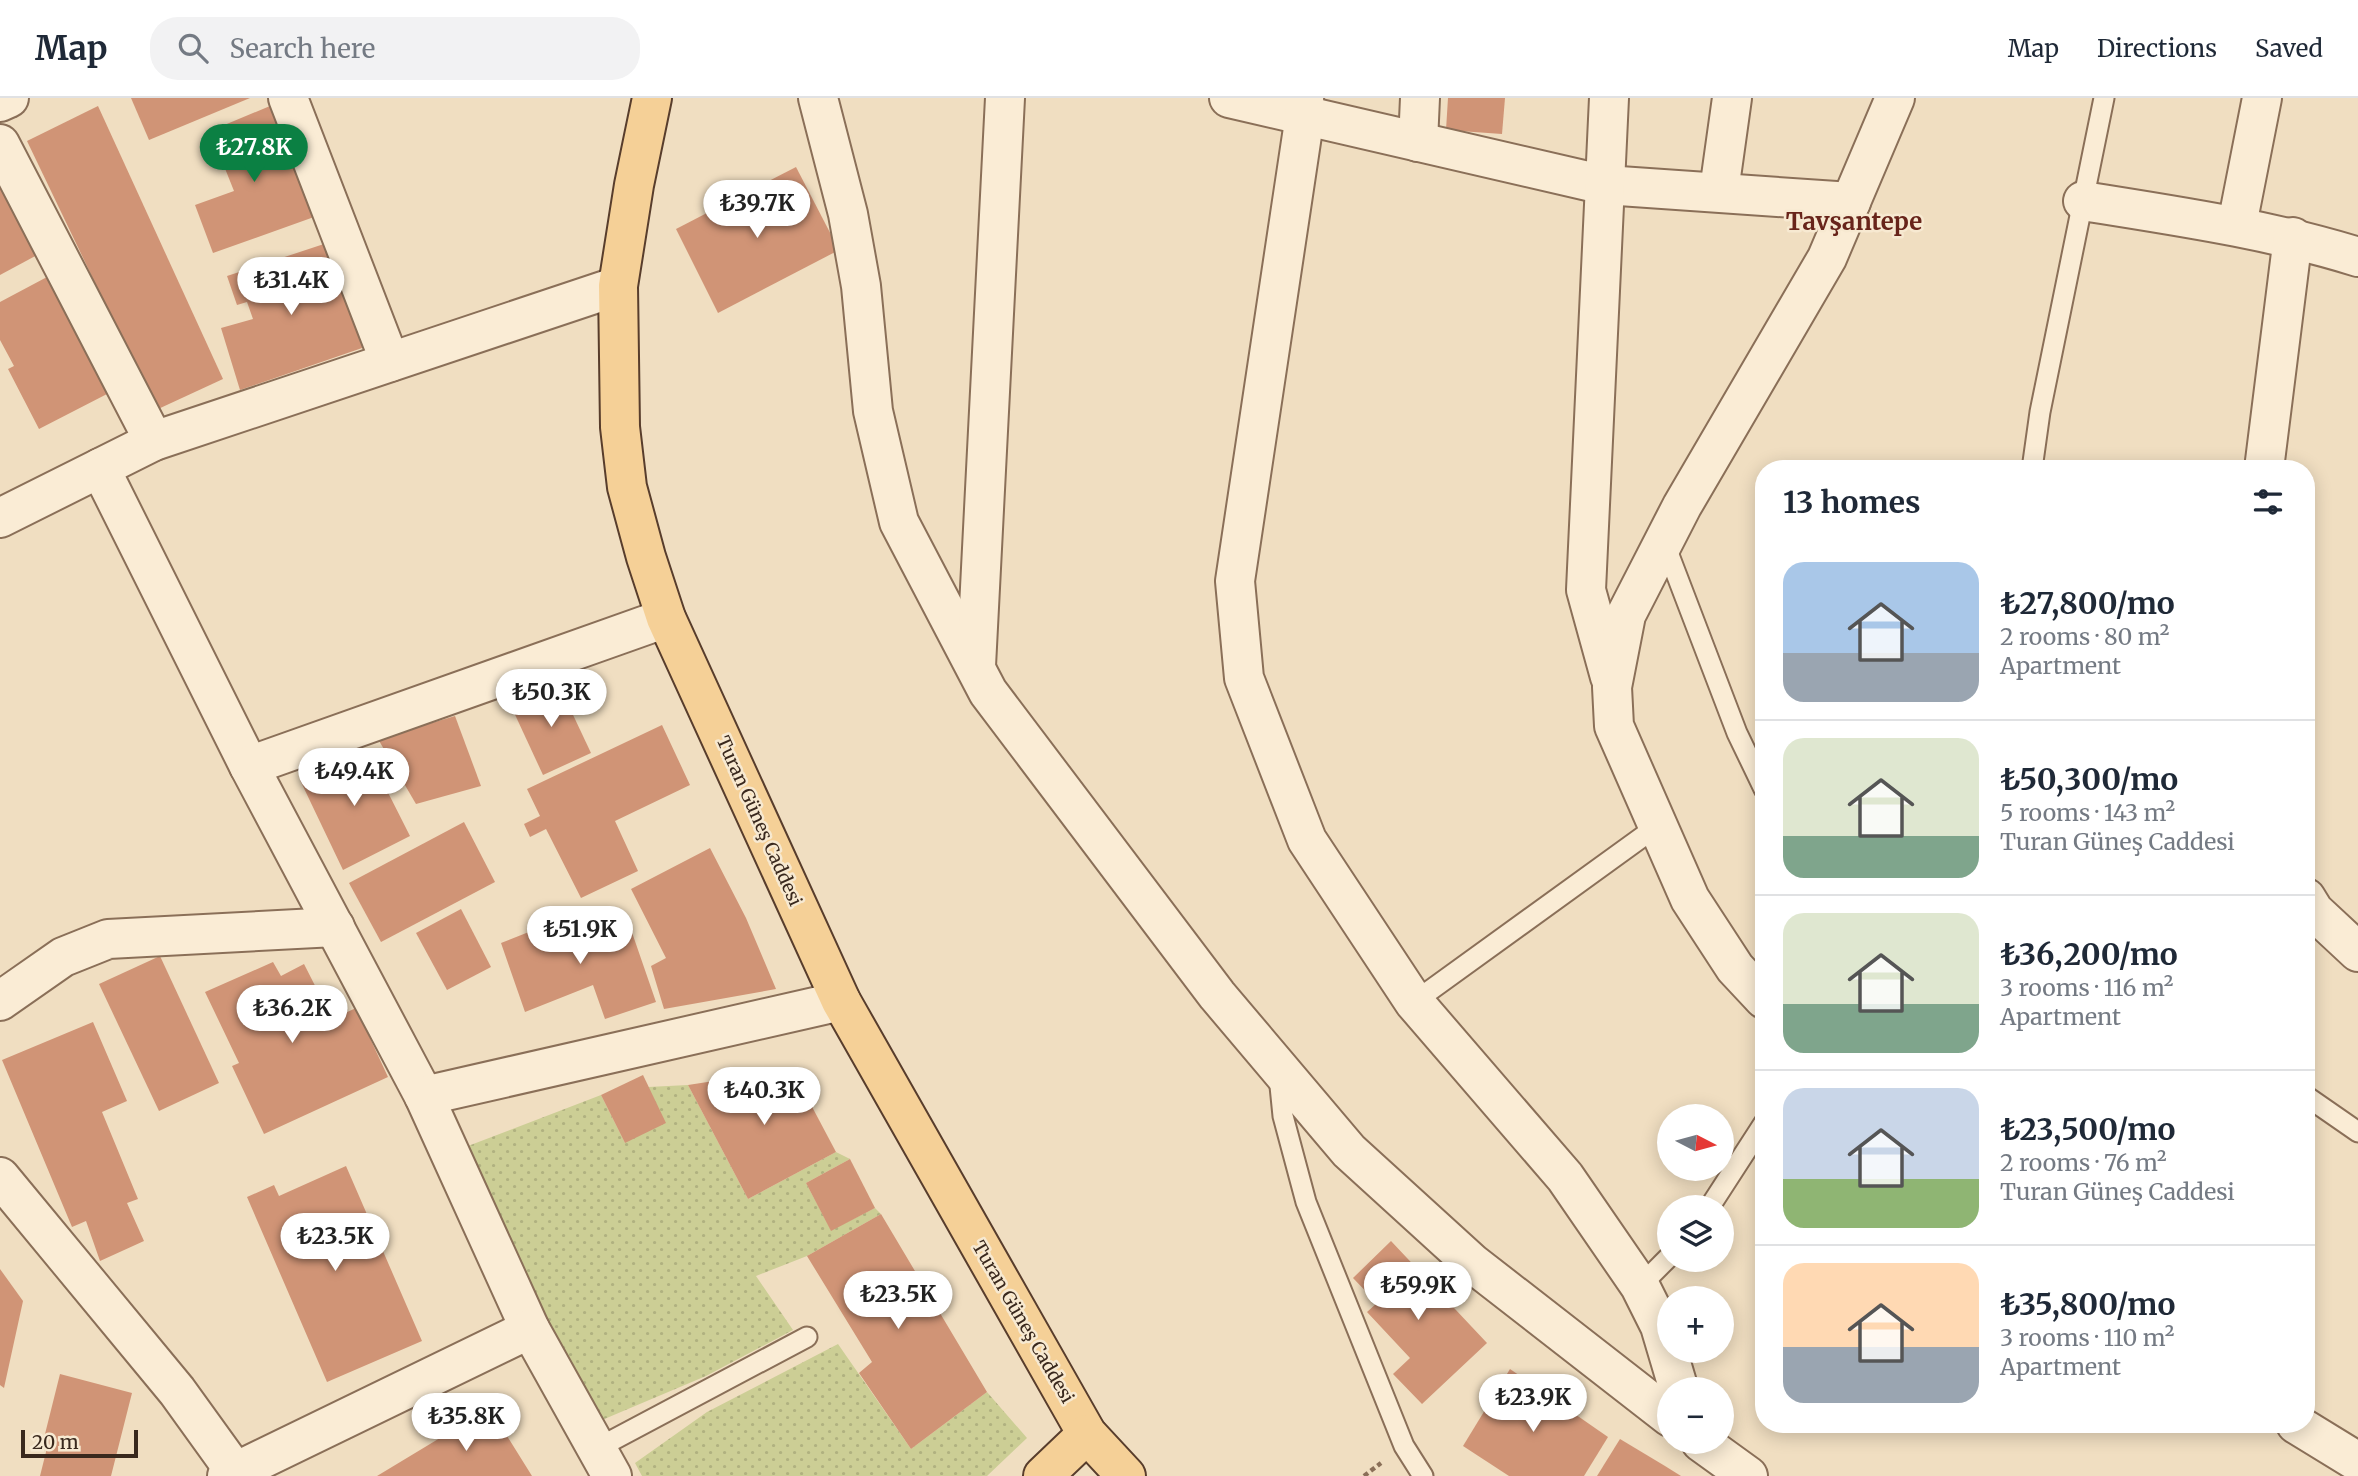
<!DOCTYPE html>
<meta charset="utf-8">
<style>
:root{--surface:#fff;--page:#f2f2f3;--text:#1f2937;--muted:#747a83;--line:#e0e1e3;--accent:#0b8043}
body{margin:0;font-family:Merriweather,serif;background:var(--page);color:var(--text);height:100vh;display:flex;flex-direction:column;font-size:26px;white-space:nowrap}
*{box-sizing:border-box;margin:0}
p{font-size:23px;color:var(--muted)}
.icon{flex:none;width:38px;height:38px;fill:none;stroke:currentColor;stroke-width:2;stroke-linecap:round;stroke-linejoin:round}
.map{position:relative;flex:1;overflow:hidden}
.drawer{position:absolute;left:1755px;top:362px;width:560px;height:973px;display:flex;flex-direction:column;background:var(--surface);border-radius:28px;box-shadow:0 4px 18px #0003}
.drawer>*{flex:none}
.needle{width:46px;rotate:96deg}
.controls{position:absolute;left:1657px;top:1006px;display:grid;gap:14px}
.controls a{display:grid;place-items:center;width:77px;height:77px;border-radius:50%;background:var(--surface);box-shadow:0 4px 18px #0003;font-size:35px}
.scale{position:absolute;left:21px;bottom:18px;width:117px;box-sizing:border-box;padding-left:7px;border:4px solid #39281d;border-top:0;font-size:19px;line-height:24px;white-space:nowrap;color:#39281d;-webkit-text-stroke:5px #f7e9d1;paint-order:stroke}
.price{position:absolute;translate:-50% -60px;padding:0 16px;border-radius:24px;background:#fff;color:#222;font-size:23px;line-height:46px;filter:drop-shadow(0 2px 4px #0008)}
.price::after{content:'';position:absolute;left:50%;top:42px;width:21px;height:16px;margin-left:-10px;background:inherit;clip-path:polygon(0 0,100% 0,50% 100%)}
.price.current{background:var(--accent);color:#fff}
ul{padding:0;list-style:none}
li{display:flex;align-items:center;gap:21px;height:175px;padding:0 28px}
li+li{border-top:2px solid var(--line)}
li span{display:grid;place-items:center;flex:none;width:196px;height:140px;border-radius:21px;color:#555}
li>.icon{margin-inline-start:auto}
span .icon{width:84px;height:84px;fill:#fffc;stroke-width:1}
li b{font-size:30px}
h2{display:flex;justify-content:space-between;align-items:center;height:84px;padding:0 28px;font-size:30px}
header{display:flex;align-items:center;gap:42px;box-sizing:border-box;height:98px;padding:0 35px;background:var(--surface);border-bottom:2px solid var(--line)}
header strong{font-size:33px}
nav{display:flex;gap:38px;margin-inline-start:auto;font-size:24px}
.search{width:490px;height:63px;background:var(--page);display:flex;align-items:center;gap:18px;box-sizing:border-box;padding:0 24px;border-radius:28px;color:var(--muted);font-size:26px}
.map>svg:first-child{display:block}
</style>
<header>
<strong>Map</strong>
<div class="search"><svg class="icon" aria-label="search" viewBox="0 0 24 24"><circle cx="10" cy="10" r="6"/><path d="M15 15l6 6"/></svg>Search here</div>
<nav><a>Map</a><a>Directions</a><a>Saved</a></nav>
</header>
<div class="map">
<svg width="2358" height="1378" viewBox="0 0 2358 1378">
<defs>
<pattern id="grass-dots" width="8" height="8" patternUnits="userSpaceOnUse" patternTransform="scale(1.75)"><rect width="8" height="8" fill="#ccce95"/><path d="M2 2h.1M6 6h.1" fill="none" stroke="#b0b180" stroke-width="1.8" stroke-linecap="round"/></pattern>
</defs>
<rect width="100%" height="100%" fill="#f0dec1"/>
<!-- grass -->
<g fill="url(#grass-dots)">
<polygon points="688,987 748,1101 836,1054 850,1061 806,1085 831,1132 875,1110 881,1116 807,1158 756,1178 793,1232 706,1278 602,1322 546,1223 468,1048 601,997 625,1045 648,989"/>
<polygon points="838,1246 911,1351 987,1294 1027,1340 987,1378 642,1378 635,1365 707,1314"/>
</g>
<!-- building -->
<g fill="#d09476">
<polygon points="131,0 250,0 149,42"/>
<polygon points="1448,0 1505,0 1502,36 1446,32"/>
<polygon points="98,8 223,281 156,312 27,43"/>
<polygon points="270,8 314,119 213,155 195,107 234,93 210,33"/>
<polygon points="796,69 839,152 718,215 676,131"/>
<polygon points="0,82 39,156 0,177"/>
<polygon points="330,144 365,249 240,292 221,230 253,221 247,204 237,207 227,178"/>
<polygon points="47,179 107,296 39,331 8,271 14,268 0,242 0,204"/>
<polygon points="558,585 591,655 543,677 511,608"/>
<polygon points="455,618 481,688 416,706 378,641"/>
<polygon points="662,627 690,687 615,723 638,773 581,800 546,731 530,739 524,726 540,718 527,691"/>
<polygon points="366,651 410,738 343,772 300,682 322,671 319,665 342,654 345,661"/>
<polygon points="464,724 495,784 381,844 349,785"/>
<polygon points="710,750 746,820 776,891 664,911 651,868 666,860 631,791"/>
<polygon points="461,811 491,869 447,892 416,835"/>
<polygon points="569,818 576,838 627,820 656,904 605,921 593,887 525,914 501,845"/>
<polygon points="160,858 219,985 159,1013 99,886"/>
<polygon points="273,864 281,878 304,866 332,921 356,910 388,979 264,1036 232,968 239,965 205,894"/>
<polygon points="93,924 127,1003 102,1014 138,1101 127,1105 144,1143 100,1163 86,1123 72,1129 2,962"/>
<polygon points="792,971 836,1054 748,1101 688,987"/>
<polygon points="643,977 666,1025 625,1045 601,997"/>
<polygon points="850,1061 875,1110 831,1133 806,1085"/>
<polygon points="346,1068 422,1243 327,1284 247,1099 274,1087 279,1098"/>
<polygon points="881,1116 987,1294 911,1351 859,1275 872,1264 807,1158"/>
<polygon points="1391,1143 1487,1245 1422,1306 1393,1276 1410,1260 1367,1214 1377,1205 1353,1180"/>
<polygon points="0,1171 23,1203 4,1290 0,1287"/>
<polygon points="1510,1271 1608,1339 1584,1378 1509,1378 1463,1348"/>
<polygon points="60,1276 132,1295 111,1378 40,1378 48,1346 43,1344"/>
<polygon points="489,1309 532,1378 377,1378 435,1343"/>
<polygon points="1620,1341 1665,1368 1681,1378 1597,1378"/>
</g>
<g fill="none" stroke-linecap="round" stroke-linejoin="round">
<!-- service casing -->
<g stroke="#8a6f58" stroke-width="23">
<g id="service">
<polyline points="2032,371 2040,314 2104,0"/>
<polyline points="1664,444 1737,635 1764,691"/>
<polyline points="1414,904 1656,729"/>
<polyline points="1279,978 1283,1018 1306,1104 1404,1348 1423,1378"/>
<polyline points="2306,998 2358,1034"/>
<polyline points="1709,1110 1764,1025"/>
<polyline points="1640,1188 1670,1158"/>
<polyline points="596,1351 807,1239"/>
</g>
</g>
<!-- minor casing -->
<g stroke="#8a6f58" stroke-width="42">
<g id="minor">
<polyline points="288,0 390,264"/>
<polyline points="818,0 848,116 861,188 873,313 899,424 988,594 1217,897 1349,1053 1472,1165 1670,1319"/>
<polyline points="1229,0 1605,87 1851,104"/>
<polyline points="1304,0 1305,17 1235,483 1244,580 1307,742 1414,904 1565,1079 1640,1188 1660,1228 1679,1292"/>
<polyline points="1609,0 1586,492 1610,579"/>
<polyline points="0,4 9,0"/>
<polyline points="1418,44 1420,0"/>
<polyline points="0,46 154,343"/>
<polyline points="1719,93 1732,0"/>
<path d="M 2083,103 C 2176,118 2268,131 2358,159"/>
<polyline points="2237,127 2262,0"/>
<polyline points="100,370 249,668 424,998 530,1231 612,1378"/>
<polyline points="2264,371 2293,139"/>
<polyline points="0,420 154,343 618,188"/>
<polyline points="976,568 1005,0"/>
<polyline points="249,668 666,520"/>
<polyline points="2306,800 2314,813 2358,854"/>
<polyline points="1764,901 1735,870 1690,801 1614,628 1612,589 1626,517 1682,408 1827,160 1895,0"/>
<polyline points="0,903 63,859 108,841 335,829"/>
<polyline points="424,998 841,903"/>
<polyline points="0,1079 177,1293 234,1372"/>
<polyline points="2296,1326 2358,1364"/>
<polyline points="1701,1344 1748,1378"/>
<polyline points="227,1378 530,1231"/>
</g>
</g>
<!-- primary casing -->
<g stroke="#583d2c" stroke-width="42">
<g id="primary">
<polyline points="652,0 634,87 618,188 620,329 627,389 646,459 666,520 841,903 1087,1336 1126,1378"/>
<polyline points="1043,1378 1087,1336"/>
</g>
</g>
<!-- path -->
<polyline stroke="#8a6f58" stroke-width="4.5" stroke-dasharray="5 3.5" stroke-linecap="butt" points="1364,1378 1381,1365"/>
<!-- service -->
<use href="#service" stroke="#faecd5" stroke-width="19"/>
<!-- minor -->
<use href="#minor" stroke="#faecd5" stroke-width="38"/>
<!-- primary -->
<use href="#primary" stroke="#f5d097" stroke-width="38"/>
</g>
<g text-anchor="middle" stroke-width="5" stroke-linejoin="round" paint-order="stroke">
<!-- street labels -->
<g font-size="18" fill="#39281d" stroke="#f7e9d1">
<text transform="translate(759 723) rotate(66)" y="6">Turan Güneş Caddesi</text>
<text transform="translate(1023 1224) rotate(60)" y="6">Turan Güneş Caddesi</text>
</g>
<!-- district labels -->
<g font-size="24" font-weight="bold" fill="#68241a" stroke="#f7e9d1">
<text x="1854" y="132">Tavşantepe</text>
</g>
</g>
</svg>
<div class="controls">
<a><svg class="needle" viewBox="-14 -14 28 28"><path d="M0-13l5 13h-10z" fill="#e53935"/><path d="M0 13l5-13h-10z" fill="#747a83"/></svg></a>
<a><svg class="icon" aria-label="layers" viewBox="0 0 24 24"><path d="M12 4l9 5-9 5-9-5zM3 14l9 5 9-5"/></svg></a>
<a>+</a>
<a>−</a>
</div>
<div class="scale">20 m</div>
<b class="price current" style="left:254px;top:86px">₺27.8K</b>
<b class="price" style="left:757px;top:142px">₺39.7K</b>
<b class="price" style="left:291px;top:219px">₺31.4K</b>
<b class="price" style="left:551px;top:631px">₺50.3K</b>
<b class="price" style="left:354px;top:710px">₺49.4K</b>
<b class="price" style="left:580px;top:868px">₺51.9K</b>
<b class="price" style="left:292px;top:947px">₺36.2K</b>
<b class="price" style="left:764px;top:1029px">₺40.3K</b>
<b class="price" style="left:335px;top:1175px">₺23.5K</b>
<b class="price" style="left:1418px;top:1224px">₺59.9K</b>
<b class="price" style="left:898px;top:1233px">₺23.5K</b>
<b class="price" style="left:1533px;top:1336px">₺23.9K</b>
<b class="price" style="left:466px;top:1355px">₺35.8K</b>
<section class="drawer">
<h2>13 homes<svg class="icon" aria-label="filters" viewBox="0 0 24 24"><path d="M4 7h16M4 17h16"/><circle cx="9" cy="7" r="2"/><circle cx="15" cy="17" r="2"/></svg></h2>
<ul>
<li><span style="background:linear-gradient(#a9c7e8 65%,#9aa5b1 0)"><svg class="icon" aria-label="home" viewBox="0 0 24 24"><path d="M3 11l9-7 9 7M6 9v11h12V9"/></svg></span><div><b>₺27,800/mo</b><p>2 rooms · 80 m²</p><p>Apartment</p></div></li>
<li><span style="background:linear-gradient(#dfe7d0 70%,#7fa58c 0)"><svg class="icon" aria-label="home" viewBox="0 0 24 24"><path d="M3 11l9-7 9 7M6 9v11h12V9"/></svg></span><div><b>₺50,300/mo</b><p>5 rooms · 143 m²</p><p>Turan Güneş Caddesi</p></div></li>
<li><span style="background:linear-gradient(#dfe7d0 65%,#7fa58c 0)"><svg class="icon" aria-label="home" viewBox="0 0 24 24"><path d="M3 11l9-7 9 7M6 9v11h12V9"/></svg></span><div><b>₺36,200/mo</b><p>3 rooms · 116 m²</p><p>Apartment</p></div></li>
<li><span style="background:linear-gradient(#c9d6e8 65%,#8fb573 0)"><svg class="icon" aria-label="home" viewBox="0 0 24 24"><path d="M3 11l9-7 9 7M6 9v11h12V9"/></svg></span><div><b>₺23,500/mo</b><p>2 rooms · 76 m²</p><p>Turan Güneş Caddesi</p></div></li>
<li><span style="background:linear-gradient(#ffd9b3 60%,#9aa5b1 0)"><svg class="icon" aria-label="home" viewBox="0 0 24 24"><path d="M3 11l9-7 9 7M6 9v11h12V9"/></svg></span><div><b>₺35,800/mo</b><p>3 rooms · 110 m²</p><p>Apartment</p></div></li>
</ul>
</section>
</div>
